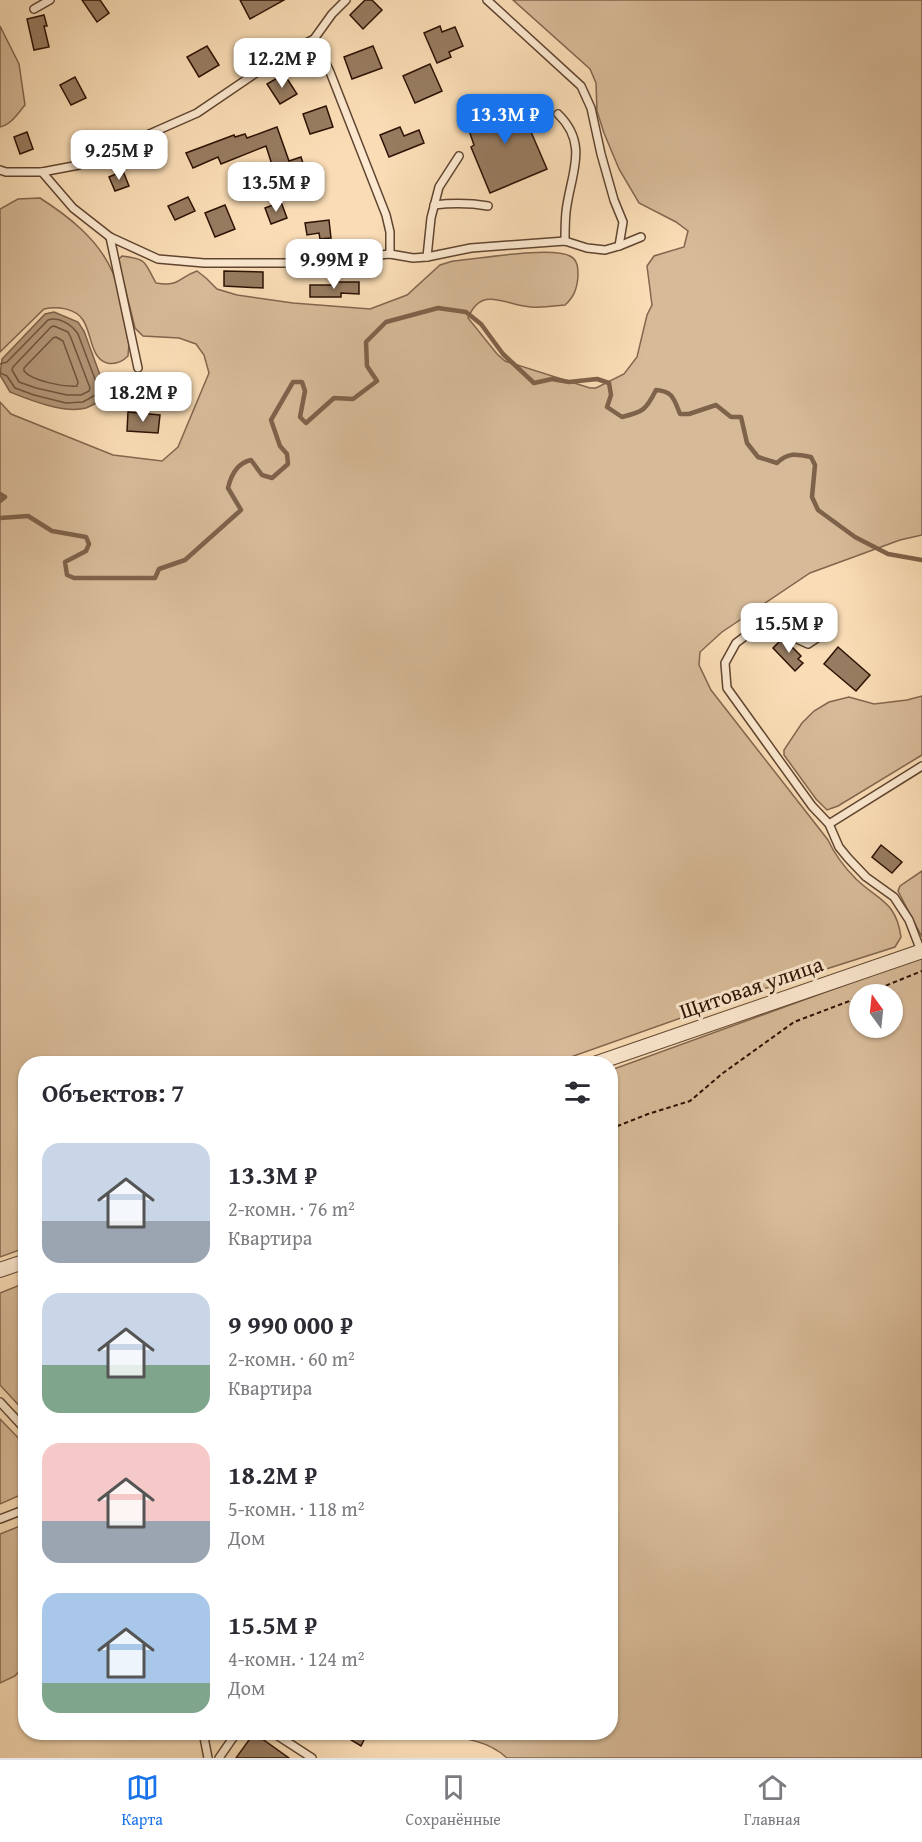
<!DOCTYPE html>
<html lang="ru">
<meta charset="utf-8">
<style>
:root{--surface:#fff;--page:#f2f2f3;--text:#2b2b33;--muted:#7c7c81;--line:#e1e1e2;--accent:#1a73e8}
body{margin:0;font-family:"Gentium Book Plus",serif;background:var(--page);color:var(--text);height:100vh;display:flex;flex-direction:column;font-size:22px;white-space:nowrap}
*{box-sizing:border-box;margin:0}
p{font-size:20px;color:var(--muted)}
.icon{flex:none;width:33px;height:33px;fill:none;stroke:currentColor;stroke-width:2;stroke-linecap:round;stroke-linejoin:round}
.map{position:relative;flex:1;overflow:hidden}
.sheet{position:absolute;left:18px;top:1056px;width:600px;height:684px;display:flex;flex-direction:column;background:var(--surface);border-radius:24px;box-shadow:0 2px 4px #0004}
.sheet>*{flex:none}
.needle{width:39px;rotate:345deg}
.fabs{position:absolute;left:849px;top:984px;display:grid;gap:12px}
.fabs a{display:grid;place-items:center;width:54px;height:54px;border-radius:50%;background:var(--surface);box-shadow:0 2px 4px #0004;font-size:30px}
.price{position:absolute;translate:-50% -51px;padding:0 14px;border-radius:12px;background:#fff;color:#222;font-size:20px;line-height:39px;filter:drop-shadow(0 2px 3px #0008)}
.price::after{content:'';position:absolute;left:50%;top:36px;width:18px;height:14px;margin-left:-9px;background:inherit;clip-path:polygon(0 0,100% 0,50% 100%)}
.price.on{background:var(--accent);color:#fff}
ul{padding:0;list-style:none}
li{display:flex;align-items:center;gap:18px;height:150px;padding:0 24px}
li span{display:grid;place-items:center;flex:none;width:168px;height:120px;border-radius:18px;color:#555}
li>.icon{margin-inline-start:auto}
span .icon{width:72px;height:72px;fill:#fffc;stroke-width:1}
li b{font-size:26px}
h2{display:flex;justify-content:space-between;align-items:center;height:72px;padding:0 24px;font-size:26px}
.menu{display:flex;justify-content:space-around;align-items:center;height:84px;border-top:2px solid var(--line);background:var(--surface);font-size:16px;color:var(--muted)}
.menu a{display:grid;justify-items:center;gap:3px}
.menu .on{color:var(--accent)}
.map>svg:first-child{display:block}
</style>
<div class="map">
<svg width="922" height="1758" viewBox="0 0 922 1758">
<rect width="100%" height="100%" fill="#faddb6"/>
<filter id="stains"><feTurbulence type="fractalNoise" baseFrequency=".00333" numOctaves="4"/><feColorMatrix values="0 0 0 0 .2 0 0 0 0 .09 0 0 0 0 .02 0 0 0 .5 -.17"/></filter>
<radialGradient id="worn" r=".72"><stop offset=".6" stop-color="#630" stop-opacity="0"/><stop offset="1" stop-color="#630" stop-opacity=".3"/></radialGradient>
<!-- green -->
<g fill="#d7ba98" stroke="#82664e" stroke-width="1.5" fill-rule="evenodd">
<path d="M 513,0 L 922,0 L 922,535 L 900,540 L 810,573 L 722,632 L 700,652 L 699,665 L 711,690 L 828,840 C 835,855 844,867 856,879 C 879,901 896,901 901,937 L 895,947 L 754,992 L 554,1063 L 26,1064 L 25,1248 L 0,1257 L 0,402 L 11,414 L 113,455 L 162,461 L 178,447 L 209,373 L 204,355 L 196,344 L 179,338 L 143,336 L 135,328 L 118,260 L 122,256 C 148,259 144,262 156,283 C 180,287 177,278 197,271 L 206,278 L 217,289 L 237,295 L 293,303 L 370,309 L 407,295 L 440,265 L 453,261 C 478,259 551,246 570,256 C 578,260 578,268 578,276 C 577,289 574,297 565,305 C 554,306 543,308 531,307 C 506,306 482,284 468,318 L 497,354 L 505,361 L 590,388 L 596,388 L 624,374 L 637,357 L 647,315 L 652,305 L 647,266 L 654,256 L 684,247 L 688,231 L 676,222 L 639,203 L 619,169 L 604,133 L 597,111 L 596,83 L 590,69 Z"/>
<path d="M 0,26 L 19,64 L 25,105 C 18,113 11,125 0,127 Z"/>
<path d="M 40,198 C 68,216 98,239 112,271 C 122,293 124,320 129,344 L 128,356 C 122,362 116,365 107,363 C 90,358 92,333 83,320 C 75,308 57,306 44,309 L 0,352 L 0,209 L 18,199 Z"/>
<polygon points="922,696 922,755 838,806 827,810 816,799 784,755 784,750 802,723 814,711 829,702 849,697 874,704 907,700"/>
<polygon points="922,871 922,937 898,891 900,886"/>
<path d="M 922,957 L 922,1758 L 507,1758 C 486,1738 454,1737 427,1733 L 610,1732 L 611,1070 ZM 860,994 L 892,994 L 892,1028 L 860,1028 Z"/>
<polygon points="25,1283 26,1283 25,1412 0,1385 0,1293"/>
<polygon points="0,1419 26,1446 25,1493 0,1504"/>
<polygon points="25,1524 25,1665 15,1676 0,1683 0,1534"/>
</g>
<!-- water -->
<path fill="#b49879" stroke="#7e624a" stroke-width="1.5" d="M 54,312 L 78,322 L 84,331 L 104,386 L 103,399 C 98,402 91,406 86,408 C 64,414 30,400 10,392 L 0,375 L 2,359 L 45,314 Z"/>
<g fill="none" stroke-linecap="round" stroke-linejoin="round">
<!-- shore -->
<g stroke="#70553e" stroke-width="1.5">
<polygon points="54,326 68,332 71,338 90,388 89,391 81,395 67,395 36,388 19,382 12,370 13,367 51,327"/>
<path d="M 56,337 L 63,341 L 78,382 L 77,386 C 64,387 32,381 24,371 L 24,368 L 53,338 Z"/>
<path d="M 0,364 L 7,362 L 48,320 C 59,316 72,325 78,334 L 98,387 L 97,394 L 83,402 L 66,403 L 34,395 L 15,388 L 7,376 L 0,373"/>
</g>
<!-- stream -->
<g stroke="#7e624a" stroke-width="4.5">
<polyline points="0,494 5,497 0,501"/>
<path d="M 0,518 L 28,516 L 52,531 L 86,537 L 89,544 L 86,551 L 65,562 L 67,575 L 74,578 L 155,578 L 159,569 L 185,560 L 241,510 L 228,488 C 231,475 237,463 251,460 L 262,475 L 272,478 L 288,464 L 287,454 L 280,446 L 271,420 L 293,382 L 302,382 L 305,391 L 300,417 L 306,423 L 334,398 L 353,399 L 377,381 L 367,366 L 366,342 L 386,322 L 438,308 L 466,312 L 481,324 L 503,354 L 534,383 L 552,379 L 569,382 L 597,379 L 609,383 L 611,395 L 607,407 L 622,417 C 643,412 646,410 656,390 C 673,391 674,399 680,414 L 689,414 L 716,405 L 731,417 L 741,417 L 747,443 L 758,457 L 777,463 C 788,452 797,454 811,457 L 815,465 L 812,497 L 818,510 L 855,537 L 888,554 L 922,560"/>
</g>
</g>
<!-- building -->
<g fill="#987c61" stroke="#2d1204" stroke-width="1.5">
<polygon points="82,0 100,0 109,13 97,22"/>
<polygon points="240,0 284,0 250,19"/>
<polygon points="365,0 372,0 382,10 363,29 350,15"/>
<polygon points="44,15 47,26 44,26 49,47 34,50 27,19"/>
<polygon points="440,26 442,32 455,27 463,46 449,52 451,57 437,63 424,33"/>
<polygon points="207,46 219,65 199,77 187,57"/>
<polygon points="373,46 382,68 352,79 344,57"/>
<polygon points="430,64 442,91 415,103 403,76"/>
<polygon points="284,74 297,94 280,104 267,84"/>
<polygon points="75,77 86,98 71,105 60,85"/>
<polygon points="526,95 531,107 522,111 547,169 490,193 471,147 474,145 464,116 484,109 486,112"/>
<polygon points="326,106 333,127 310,134 303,114"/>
<polygon points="277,127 289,161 301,157 306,173 276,183 271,168 273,168 266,146 221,164 218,157 193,168 186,153 234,135 235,137 245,134 247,138"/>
<polygon points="400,127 404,136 419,130 424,143 389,157 380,135"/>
<polygon points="27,132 33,149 20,154 14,137"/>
<polygon points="123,171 129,186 115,191 109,177"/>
<polygon points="188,197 195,211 175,220 168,206"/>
<polygon points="281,202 287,218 271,224 265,208"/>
<polygon points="225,205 235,229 215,237 205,213"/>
<polygon points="329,220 331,238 320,239 319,233 307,235 305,223"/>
<polygon points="224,271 263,272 263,288 224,286"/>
<polygon points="335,282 359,282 359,294 341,293 341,297 310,297 310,285 335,285"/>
<polygon points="128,412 160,415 158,433 127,431"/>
<polygon points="783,638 801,656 798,659 803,663 795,671 773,648"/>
<polygon points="838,647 870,675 856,691 824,664"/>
<polygon points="881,845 902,862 892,873 872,857"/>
<polygon points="338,1732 368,1732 361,1746"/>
<polygon points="254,1733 289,1758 236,1758"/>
</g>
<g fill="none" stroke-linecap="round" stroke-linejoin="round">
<!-- lane casing -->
<g stroke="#604530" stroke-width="10">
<g id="lane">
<polyline points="346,0 332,14 314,39 330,72 386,215 390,232 390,254"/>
<polyline points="487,0 581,86 591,108 601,154 614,200 623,222 619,246"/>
<polyline points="34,9 50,0"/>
<path d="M 558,114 C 590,145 570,175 566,212 C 565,222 565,232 565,241"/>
<polyline points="0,170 6,172 42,172 79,165 197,113 281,56 314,39"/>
<polyline points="42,172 73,208 110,237 158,259 204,263 292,263 390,254 413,258 427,257 471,248 565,241 587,248 605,250 619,246 641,237"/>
<path d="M 434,205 C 452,203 470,203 488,206"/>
<polyline points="110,237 138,368"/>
<polyline points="427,257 431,218 439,187 459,156"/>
<polyline points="826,632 808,644 797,639 780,625 756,628 736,643 725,663 727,688 812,806 829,824 839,847 848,858 866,877 894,897 909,920 921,951"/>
<polyline points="829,824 922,766"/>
<polyline points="0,1402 26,1430"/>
<polyline points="0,1519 26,1509"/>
<polyline points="203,1732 208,1758"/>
<polyline points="272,1732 312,1758"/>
<polyline points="219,1758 237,1732"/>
</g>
</g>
<!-- street casing -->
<g stroke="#604530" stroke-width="16">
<g id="street">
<polyline points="594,1064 922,951"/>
<polyline points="0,1270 26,1261"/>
</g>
</g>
<!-- path -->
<g stroke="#2d1204" stroke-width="2" stroke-dasharray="4.5 3" stroke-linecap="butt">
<polyline points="865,994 922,971"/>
<polyline points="610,1129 648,1114 690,1101 723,1073 794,1022 860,997"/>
</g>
<!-- lane -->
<use href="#lane" stroke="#fce9d0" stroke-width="7"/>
<!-- street -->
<use href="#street" stroke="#fce9d0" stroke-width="14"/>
</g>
<g text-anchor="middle" stroke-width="6" stroke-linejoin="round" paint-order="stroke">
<!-- street labels -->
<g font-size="22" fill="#2d1204" stroke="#fce9d0">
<text transform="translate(751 987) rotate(-19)" y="8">Щитовая улица</text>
</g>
</g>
<rect width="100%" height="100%" filter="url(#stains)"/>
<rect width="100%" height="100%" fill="url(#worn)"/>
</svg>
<div class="fabs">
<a><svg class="needle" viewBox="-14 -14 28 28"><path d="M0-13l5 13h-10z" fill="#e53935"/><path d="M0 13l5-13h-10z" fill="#7c7c81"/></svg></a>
</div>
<b class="price" style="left:282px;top:89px">12.2M ₽</b>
<b class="price on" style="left:505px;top:145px">13.3M ₽</b>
<b class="price" style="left:119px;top:181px">9.25M ₽</b>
<b class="price" style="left:276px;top:213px">13.5M ₽</b>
<b class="price" style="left:334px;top:290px">9.99M ₽</b>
<b class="price" style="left:143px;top:423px">18.2M ₽</b>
<b class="price" style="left:789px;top:654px">15.5M ₽</b>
<section class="sheet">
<h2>Объектов: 7<svg class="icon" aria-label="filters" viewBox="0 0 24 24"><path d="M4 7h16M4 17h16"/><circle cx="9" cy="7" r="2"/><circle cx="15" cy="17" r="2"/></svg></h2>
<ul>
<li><span style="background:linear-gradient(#c9d6e8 65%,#9aa5b1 0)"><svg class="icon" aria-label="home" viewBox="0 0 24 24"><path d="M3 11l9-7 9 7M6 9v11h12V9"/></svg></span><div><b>13.3M ₽</b><p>2-комн. · 76 m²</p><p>Квартира</p></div></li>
<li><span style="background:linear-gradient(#c9d6e8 60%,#7fa58c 0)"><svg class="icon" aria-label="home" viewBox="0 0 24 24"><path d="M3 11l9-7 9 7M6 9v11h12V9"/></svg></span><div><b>9 990 000 ₽</b><p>2-комн. · 60 m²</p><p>Квартира</p></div></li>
<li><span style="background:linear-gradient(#f6c9c9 65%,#9aa5b1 0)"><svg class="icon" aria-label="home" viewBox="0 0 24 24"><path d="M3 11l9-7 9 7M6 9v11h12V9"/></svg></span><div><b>18.2M ₽</b><p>5-комн. · 118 m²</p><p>Дом</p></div></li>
<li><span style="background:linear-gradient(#a9c7e8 75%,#7fa58c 0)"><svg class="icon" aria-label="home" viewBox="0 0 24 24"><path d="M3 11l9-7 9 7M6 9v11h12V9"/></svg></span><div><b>15.5M ₽</b><p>4-комн. · 124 m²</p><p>Дом</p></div></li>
</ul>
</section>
</div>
<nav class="menu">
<a class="on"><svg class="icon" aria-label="map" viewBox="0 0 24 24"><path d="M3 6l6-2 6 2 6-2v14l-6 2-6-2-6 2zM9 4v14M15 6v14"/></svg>Карта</a>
<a><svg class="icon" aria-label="saved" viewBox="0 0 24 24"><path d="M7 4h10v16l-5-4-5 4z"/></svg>Сохранённые</a>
<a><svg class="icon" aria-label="home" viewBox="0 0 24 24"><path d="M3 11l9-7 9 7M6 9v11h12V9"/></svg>Главная</a>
</nav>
